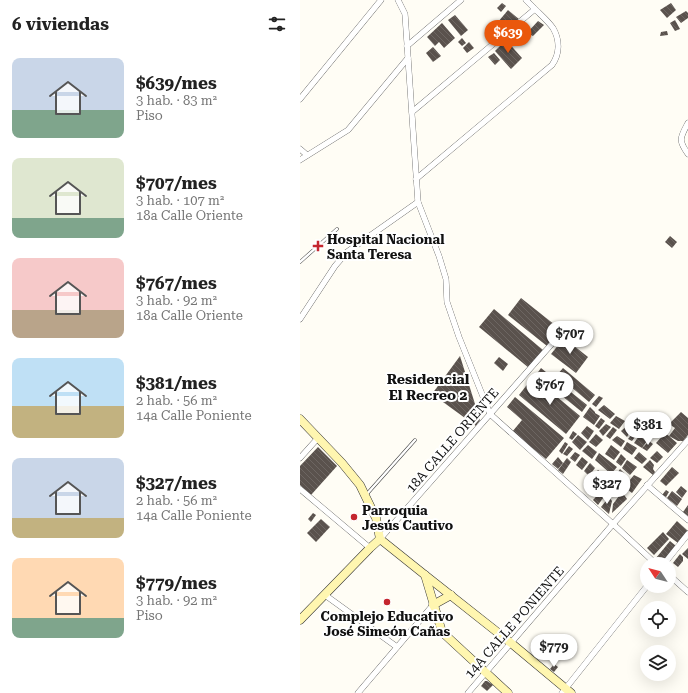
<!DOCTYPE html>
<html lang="es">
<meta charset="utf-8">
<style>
:root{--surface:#fff;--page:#f6f6f6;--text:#222;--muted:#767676;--accent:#ea580c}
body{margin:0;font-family:"Roboto Serif",serif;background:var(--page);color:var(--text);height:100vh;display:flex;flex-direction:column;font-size:15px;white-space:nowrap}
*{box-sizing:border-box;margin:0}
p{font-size:13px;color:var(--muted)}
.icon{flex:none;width:22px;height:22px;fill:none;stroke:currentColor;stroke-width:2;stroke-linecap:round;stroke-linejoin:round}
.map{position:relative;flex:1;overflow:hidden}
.side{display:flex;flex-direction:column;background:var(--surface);width:300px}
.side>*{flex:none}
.needle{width:26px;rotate:306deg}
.buttons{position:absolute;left:340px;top:557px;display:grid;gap:8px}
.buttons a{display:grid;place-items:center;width:36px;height:36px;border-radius:50%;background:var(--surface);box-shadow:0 4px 16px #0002;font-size:20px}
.price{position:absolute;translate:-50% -34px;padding:0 9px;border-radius:14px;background:#fff;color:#222;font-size:13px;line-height:26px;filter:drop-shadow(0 1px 2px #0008)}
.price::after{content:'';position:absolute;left:50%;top:24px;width:12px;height:9px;margin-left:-6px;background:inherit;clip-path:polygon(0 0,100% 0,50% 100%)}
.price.selected{background:var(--accent);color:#fff}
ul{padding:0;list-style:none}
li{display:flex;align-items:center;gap:12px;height:100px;padding:0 12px}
li span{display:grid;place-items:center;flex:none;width:112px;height:80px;border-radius:8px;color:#555}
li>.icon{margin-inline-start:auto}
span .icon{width:48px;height:48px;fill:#fffc;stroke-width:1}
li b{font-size:17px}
h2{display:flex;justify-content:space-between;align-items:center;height:48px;padding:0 12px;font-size:17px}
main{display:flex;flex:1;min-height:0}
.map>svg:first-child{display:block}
</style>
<main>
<section class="side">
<h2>6 viviendas<svg class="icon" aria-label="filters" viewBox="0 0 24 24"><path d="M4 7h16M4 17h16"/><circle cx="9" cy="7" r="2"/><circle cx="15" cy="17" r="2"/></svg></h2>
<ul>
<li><span style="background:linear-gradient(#c9d6e8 65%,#7fa58c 0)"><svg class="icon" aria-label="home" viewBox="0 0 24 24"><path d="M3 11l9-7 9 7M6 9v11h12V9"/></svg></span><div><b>$639/mes</b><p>3 hab. · 83 m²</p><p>Piso</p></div></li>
<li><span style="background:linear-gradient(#dfe7d0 75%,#7fa58c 0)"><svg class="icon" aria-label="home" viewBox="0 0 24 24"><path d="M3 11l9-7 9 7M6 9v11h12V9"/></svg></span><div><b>$707/mes</b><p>3 hab. · 107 m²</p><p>18a Calle Oriente</p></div></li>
<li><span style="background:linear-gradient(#f6c9c9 65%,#b9a48a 0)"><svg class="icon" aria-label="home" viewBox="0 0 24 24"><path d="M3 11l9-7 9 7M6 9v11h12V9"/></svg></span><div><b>$767/mes</b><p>3 hab. · 92 m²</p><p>18a Calle Oriente</p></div></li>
<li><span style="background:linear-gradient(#bfe0f5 60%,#c2b280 0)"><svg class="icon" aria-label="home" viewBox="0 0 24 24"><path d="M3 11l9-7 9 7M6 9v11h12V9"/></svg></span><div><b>$381/mes</b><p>2 hab. · 56 m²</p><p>14a Calle Poniente</p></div></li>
<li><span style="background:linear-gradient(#c9d6e8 75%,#c2b280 0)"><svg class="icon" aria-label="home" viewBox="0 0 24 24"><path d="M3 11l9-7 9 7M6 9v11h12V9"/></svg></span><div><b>$327/mes</b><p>2 hab. · 56 m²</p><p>14a Calle Poniente</p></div></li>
<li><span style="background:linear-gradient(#ffd9b3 75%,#7fa58c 0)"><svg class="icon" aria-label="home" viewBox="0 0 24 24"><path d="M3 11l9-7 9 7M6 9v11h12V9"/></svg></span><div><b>$779/mes</b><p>3 hab. · 92 m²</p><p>Piso</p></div></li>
</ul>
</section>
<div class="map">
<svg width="388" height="693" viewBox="0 0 388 693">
<defs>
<pattern id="building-back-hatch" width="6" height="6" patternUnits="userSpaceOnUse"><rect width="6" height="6" fill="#5a524d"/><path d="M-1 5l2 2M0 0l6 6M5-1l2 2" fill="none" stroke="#6d6662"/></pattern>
</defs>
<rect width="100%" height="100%" fill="#fffdf5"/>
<!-- building -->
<g fill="url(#building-back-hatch)">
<polygon points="202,3 206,6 201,12 197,8"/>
<polygon points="371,3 376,10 367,18 360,10"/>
<polygon points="208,10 220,20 205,28 198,22"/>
<polygon points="386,11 388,13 388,18 381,23 376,17"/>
<polygon points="155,15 168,30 161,36 148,20"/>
<polygon points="375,20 380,29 375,31 370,23"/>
<polygon points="238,21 244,25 233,36 227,33"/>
<polygon points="142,23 155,38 144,48 139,42 135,46 127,37"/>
<polygon points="367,31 368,35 360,36 361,32"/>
<polygon points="162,38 166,43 162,46 158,42"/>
<polygon points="206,40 222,58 211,69 195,51"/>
<polygon points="169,42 174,48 167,53 163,48"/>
<polygon points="133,47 141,56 133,62 126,53"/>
<polygon points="194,53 200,60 195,65 188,57"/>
<polygon points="370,236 377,242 372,248 365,242"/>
<polygon points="221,298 260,329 247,346 208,315"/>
<polygon points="194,309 243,350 229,368 179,327"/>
<polygon points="264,338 288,357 276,373 251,354"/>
<polygon points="160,356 180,420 176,426 132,394"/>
<polygon points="199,357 208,364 203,371 194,363"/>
<polygon points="241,368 287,405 282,412 236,375"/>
<polygon points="263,368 295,395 289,402 257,375"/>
<polygon points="233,377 280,416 266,434 219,395"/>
<polygon points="299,396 303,398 296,407 292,404"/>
<polygon points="215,397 264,438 246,459 212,432 222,420 207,407"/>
<polygon points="304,405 315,414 310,419 298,410"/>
<polygon points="290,407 295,412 295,413 300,416 294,425 283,417"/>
<polygon points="381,412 388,418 388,435 383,441 378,441 369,436 377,443 368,453 356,443 365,433 369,436 375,428 369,424"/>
<polygon points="316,416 325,421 319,429 310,423"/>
<polygon points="301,418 305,421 299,429 295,426"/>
<polygon points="306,424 311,427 303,436 299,431"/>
<polygon points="328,425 333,428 327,437 321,431"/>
<polygon points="287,426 294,431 288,440 281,433"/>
<polygon points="313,427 317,430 310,439 306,436"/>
<polygon points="273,431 277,434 272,440 269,438"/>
<polygon points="334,431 338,433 332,441 328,439"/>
<polygon points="296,434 303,440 296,447 289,442"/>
<polygon points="278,435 287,442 280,450 272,442"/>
<polygon points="317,436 325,441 321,447 312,440"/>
<polygon points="339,436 347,441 342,448 334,443"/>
<polygon points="349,441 353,444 347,451 342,448"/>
<polygon points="265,442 268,444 262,454 259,451"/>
<polygon points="327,442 337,448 332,455 323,449"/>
<polygon points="288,445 297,452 292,459 282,451"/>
<polygon points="311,445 320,452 314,460 305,454"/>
<polygon points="269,446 273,449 267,456 263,454"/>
<polygon points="18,447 37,466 11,495 0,485 0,466"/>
<polygon points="357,451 363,457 357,463 350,458"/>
<polygon points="275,452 280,455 275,462 270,458"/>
<polygon points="339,452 347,459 342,464 334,458"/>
<polygon points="299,453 317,467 311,474 295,460"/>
<polygon points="321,454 326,459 321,466 316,462"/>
<polygon points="258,457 263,463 258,469 252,464"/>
<polygon points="282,457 288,462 282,470 276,465"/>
<polygon points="267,458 271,462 263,474 258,470"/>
<polygon points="327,460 337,467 330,475 322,468"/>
<polygon points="350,460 354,465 353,469 355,472 353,475 343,467"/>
<polygon points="290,463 295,468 289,476 284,471"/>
<polygon points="372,467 379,473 366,486 360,481"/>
<polygon points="320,469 327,476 321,484 314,478"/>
<polygon points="298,470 304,475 297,484 291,478"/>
<polygon points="307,475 315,482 310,491 315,485 321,488 313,497 308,493 309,491 300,484"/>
<polygon points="334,475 342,479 332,493 324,487"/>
<polygon points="381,486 387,491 382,498 376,492"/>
<polygon points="302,490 306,494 298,505 293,500"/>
<polygon points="366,490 369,492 366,497 362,495"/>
<polygon points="372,491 382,499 377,506 367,498"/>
<polygon points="322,492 327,499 312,513 313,504"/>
<polygon points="309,497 312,501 309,514 301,507"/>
<polygon points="388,505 388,516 383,512"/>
<polygon points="13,513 16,515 11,522 8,519"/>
<polygon points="21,519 30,527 16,542 7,533"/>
<polygon points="377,521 388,531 378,543 366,534"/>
<polygon points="363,532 369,539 354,555 347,548"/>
<polygon points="370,541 376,546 362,563 356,558"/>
<polygon points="388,548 388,559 382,554"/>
<polygon points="380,554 383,557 383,561 378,567 373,563"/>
<polygon points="254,664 258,667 254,672 250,669"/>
<polygon points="185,681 187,681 193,685 187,691 181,686"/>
</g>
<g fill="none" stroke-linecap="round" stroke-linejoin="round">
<!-- lane casing -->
<g stroke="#444" stroke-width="3.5">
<g id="lane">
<polyline points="0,262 37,229"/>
<polyline points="66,495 115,440"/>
</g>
</g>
<!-- street casing -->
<g stroke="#444" stroke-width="6">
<g id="street">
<polyline points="98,0 105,14 118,202 139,256 146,279 147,302 159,337 190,414 313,524 356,564"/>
<polyline points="107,46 161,0"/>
<polyline points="0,99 81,0"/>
<polyline points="112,112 235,9 226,0"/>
<path d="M 388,123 C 380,138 378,140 388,154"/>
<polyline points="0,149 7,155"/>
<polyline points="0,160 48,130 108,58"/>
<path d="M 116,179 L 252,65 C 260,54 260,40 253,28 C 248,21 241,15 235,9"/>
<polyline points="0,319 35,266 47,252 118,202"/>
<polyline points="0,458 18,438"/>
<polyline points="347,485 388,520"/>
<polyline points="0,489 70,548"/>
<polyline points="80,539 257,338"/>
<polyline points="364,564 388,534"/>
<polyline points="369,575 388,592"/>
<polyline points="25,595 97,647"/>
<polyline points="58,693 133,605"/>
<polyline points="168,693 313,524 388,440"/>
<polyline points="262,693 347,586"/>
</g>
</g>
<!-- secondary casing -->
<g stroke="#333" stroke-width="9">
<g id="secondary">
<polyline points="0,419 42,463 60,485 76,518 80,539 125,575 211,643 271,693"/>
<polyline points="125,575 142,632 208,693"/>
<polyline points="133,605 151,595"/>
<polyline points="0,620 70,548 80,539"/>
</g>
</g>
<!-- lane -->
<use href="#lane" stroke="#fff" stroke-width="2.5"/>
<!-- street -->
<use href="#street" stroke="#fff" stroke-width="5.5"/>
<!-- secondary -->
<use href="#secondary" stroke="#fff6b0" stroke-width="8"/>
</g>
<!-- markers -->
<g fill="#c4262e" stroke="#fff" stroke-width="1.5">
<path d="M16 240h4v4h4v4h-4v4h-4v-4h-4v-4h4z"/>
<circle cx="54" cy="517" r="4"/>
<circle cx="87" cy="602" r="4"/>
</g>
<g text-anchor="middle" stroke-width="4" stroke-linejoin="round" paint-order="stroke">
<!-- poi labels -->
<g font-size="13" font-weight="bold" fill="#111" stroke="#fff" text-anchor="start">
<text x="27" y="244">Hospital Nacional<tspan x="27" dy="15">Santa Teresa</tspan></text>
<text x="62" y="515">Parroquia<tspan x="62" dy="15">Jesús Cautivo</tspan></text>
<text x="87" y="621" text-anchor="middle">Complejo Educativo<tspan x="87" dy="15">José Simeón Cañas</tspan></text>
</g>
<!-- street labels -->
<g font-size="13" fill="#111" stroke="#fff">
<text transform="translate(152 440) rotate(-49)" y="5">18A CALLE ORIENTE</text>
<text transform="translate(214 622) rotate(-49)" y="5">14A CALLE PONIENTE</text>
</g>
<!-- neighbourhood labels -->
<g font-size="14" font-weight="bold" fill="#111" stroke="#fff">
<text x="128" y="384">Residencial<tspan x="128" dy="16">El Recreo 2</tspan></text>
</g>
</g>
</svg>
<div class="buttons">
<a><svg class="needle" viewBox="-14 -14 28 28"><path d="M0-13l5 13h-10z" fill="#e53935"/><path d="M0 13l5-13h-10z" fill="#767676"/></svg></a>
<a><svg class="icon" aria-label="locate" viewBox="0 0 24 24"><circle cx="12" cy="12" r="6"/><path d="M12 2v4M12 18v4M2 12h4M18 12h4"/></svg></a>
<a><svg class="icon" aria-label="layers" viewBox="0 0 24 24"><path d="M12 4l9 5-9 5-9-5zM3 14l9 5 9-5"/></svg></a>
</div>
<b class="price selected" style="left:208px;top:54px">$639</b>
<b class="price" style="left:270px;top:355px">$707</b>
<b class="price" style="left:250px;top:406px">$767</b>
<b class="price" style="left:348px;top:446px">$381</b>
<b class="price" style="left:307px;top:505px">$327</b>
<b class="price" style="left:254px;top:668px">$779</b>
</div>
</main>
